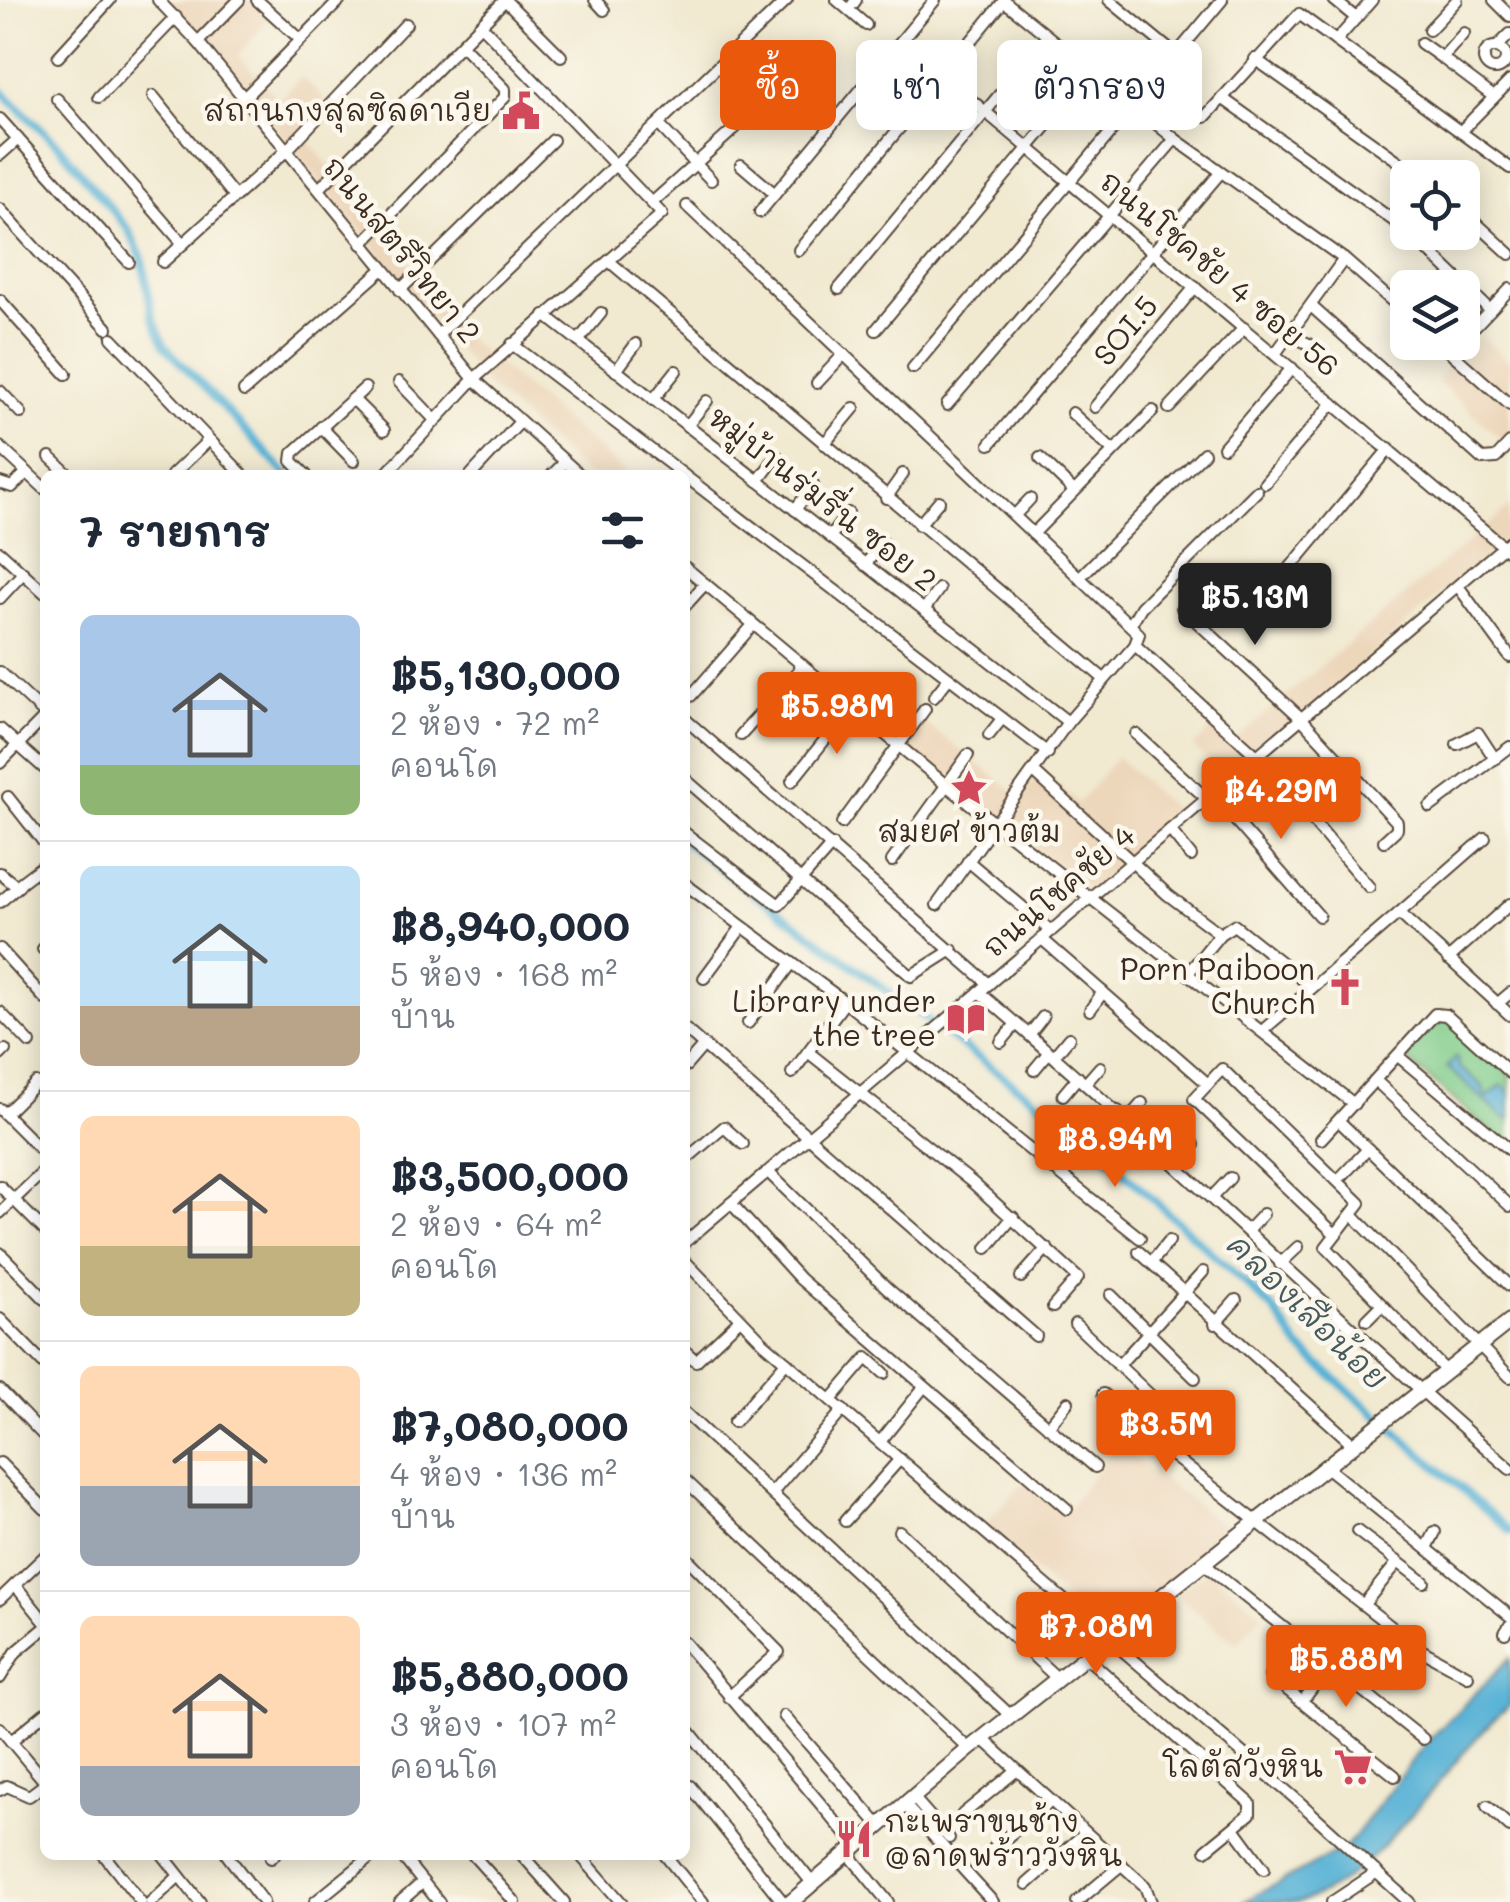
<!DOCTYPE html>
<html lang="th">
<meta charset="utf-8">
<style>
:root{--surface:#fff;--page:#f2f2f3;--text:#1f2937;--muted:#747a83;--line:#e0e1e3;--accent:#ea580c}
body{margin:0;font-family:Mali,"Playpen Sans Thai",sans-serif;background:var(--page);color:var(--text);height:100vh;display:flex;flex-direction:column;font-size:38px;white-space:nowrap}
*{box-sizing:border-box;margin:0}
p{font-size:32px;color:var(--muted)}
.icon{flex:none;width:55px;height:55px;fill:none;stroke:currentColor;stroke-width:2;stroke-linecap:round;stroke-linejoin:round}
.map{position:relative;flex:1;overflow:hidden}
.drawer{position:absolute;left:40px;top:470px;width:650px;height:1390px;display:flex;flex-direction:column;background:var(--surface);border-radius:15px;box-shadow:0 5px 25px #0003}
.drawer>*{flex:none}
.guide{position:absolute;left:720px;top:40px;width:640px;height:90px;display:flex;gap:20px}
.buttons{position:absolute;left:1390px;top:160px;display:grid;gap:20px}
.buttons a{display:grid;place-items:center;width:90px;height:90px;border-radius:15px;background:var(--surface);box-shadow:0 5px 25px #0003;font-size:50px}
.price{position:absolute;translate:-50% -85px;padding:0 22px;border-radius:10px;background:var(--accent);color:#fff;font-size:32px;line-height:65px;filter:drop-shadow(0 2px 5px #0008)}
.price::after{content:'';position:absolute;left:50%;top:60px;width:30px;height:22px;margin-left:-15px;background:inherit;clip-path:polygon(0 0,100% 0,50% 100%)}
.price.selected{background:#222;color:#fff}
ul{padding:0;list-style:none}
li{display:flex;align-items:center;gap:30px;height:250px;padding:0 40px}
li+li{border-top:2px solid var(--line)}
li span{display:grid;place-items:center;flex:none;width:280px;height:200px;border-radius:15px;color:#555}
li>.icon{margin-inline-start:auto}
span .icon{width:120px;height:120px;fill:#fffc;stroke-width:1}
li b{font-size:42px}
h2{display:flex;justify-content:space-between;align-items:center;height:120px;padding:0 40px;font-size:42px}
.tag{padding:0 35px;border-radius:15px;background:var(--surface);box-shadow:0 5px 25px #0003;font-size:35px;line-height:90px}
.tag.selected{background:var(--accent);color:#fff}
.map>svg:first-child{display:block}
</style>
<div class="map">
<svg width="1510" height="1902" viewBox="0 0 1510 1902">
<rect width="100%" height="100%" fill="#fbf7ec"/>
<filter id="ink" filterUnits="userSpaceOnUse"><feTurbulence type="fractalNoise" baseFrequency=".01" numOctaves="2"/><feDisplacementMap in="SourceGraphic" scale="20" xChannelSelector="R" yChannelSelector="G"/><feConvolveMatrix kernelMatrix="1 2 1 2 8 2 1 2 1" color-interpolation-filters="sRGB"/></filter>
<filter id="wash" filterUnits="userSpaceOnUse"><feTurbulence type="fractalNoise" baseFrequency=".0048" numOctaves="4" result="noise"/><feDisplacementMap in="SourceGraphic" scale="40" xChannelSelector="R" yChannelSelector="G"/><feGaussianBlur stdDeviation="2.25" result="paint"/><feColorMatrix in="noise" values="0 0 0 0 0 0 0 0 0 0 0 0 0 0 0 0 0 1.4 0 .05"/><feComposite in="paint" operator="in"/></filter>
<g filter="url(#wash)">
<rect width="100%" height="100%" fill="#f1e9d0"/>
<!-- built -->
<g fill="#edd7bb">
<polygon points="163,0 250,0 268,19 238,56 279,100 301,77 325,100 299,129 470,341 629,475 587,475 486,384 237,80"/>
<polygon points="1480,335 1510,362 1510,448 1436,379"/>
<polygon points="1510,506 1510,536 1226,779 1193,747 1216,725 1233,741"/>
<polygon points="685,557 904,742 921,720 1020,796 1042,771 1078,803 1117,757 1181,816 1091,891 906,748 685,563"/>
<polygon points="1117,1445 1231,1531 1160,1593 1120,1559 1157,1593 1105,1630 982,1527 1026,1480 1065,1512"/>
<polygon points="1207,1569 1262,1614 1237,1644 1175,1594"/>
</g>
<!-- green -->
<polygon fill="#80cc8b" stroke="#5e7b54" stroke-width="2.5" points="1442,1012 1510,1073 1509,1147 1404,1057"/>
<!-- water -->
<g fill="#59b2d6" stroke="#4a6e7a" stroke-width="2.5">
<polygon points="1456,1057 1460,1068 1482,1085 1486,1098 1502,1085 1510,1092 1510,1118 1505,1119 1447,1067"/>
<path d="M 1510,1658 L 1510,1705 C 1447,1757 1376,1886 1297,1902 C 1281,1902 1260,1902 1243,1902 L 1346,1847 L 1425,1744 Z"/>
</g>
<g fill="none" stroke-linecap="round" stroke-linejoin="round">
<!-- canal -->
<g stroke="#59b2d6" stroke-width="8">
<polyline points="0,90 60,147 128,229 142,258 152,315 165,346 287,475"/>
<polyline points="685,842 1083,1135 1273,1309 1300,1348 1510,1531"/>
</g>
</g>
</g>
<g filter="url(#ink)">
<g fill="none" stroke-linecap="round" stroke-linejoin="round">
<!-- minor casing -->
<g stroke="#564739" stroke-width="14">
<g id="minor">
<polyline points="158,0 198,42 474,379 580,475"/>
<polyline points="257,0 300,39"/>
<polyline points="595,0 604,10"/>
<polyline points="837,0 866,25"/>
<polyline points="1003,0 1175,139 1344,259 1408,315"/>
<polyline points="1109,0 1176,55"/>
<polyline points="1334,0 1356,18"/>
<polyline points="1494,0 1510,16"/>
<polyline points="853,4 856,0"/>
<polyline points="1429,30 1457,0"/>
<polyline points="901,41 1510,552"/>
<polyline points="1336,41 1372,0"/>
<polyline points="198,42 239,0"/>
<polyline points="1421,43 1442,58 1464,33"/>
<polyline points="1497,47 1510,34"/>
<circle cx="1495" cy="58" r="11"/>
<polyline points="58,57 110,0"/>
<polyline points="1442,58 1494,97"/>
<polyline points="1255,59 1422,178"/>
<polyline points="153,96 235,197"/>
<polyline points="99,97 176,17"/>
<polyline points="244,98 340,0"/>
<polyline points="1222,98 1408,231"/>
<polyline points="57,99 183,244"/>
<polyline points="1205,117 1299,14 1510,168"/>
<polyline points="0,119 129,262"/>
<polyline points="660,126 711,180"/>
<polyline points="1461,131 1510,81"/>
<polyline points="0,155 18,139"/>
<polyline points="741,165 775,194"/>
<polyline points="319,189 505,0 561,56"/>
<polyline points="654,201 821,51"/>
<polyline points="687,206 1139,634 1135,645 1068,722 937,905"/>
<polyline points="0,209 107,328"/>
<polyline points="1462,210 1510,254"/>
<polyline points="760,212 935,0"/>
<polyline points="1409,232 1490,310"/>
<polyline points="362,244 505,97 505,89 462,45"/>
<polyline points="799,250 1004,1"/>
<polyline points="163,262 287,150 406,24"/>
<polyline points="610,262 1104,679"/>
<polyline points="839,289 1047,37"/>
<polyline points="400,290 553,140"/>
<polyline points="0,300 66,374"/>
<polyline points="1311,306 1482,459 1496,458 1510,443"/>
<polyline points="545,315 1068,722"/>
<polyline points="1475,326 1510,289"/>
<polyline points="876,330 1091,73"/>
<polyline points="438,335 787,0"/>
<polyline points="1290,335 1315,347"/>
<polyline points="112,338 243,475"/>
<polyline points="578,341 601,313"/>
<polyline points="1439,342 1510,405"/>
<polyline points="512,344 684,475"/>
<polyline points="1275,354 1344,259"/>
<polyline points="913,368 1222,0"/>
<polyline points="616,371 636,344"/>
<polyline points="399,382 436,421"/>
<polyline points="817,383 844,354"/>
<polyline points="0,391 21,413"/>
<polyline points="244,391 383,269"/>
<polyline points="353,399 384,430"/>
<polyline points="653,400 676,371"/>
<polyline points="947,405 1175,139"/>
<polyline points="1095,407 1195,287"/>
<polyline points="1169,408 1244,328"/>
<polyline points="1072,413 1113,451"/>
<polyline points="687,426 707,401"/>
<polyline points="321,427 354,461"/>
<polyline points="824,444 854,408"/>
<polyline points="990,444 1221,172"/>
<polyline points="0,447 45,489"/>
<polyline points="1224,447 1292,368"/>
<polyline points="724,454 743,429"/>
<polyline points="50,457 69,475"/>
<polyline points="1040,458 1074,491"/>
<polyline points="172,475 209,440"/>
<polyline points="306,475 292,461 293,453 365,388"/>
<polyline points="385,475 474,379 662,214 481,25"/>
<polyline points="471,475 519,423"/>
<polyline points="552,475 565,462"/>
<polyline points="685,476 1048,753"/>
<polyline points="758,481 777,456"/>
<polyline points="0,483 12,487 27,472"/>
<polyline points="1265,483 1333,403"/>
<polyline points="886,498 903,474"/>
<polyline points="795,510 813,485"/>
<polyline points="1015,515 1030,499"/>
<polyline points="919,525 939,501"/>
<polyline points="1033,534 1153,411"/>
<polyline points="830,537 848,513"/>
<polyline points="0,552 45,593"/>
<polyline points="865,565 883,542"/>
<polyline points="685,567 946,785 1354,1104"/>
<polyline points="1290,568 1389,449"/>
<polyline points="1079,578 1204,453"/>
<polyline points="1458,586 1510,657"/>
<polyline points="0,598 23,573"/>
<polyline points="685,606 705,584"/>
<polyline points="1182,608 1301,718 1397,822 1397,829 1384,841"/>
<polyline points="924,610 939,589"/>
<polyline points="1131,624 1141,607 1257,491"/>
<polyline points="1135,645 1257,756 1369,887"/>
<polyline points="0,672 45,714"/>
<polyline points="691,696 753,625"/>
<polyline points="934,697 949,678"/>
<polyline points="685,719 989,984"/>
<polyline points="0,729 45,769"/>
<polyline points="1136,734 1207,799"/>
<polyline points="741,735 802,667"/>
<polyline points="989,735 1001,720"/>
<polyline points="1457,744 1478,733 1495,759"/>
<polyline points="0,763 45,717"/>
<polyline points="1035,773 1168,895 1220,934"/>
<polyline points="685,779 911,976 952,950"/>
<polyline points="792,781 851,707"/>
<polyline points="1212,794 1319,916"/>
<polyline points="8,797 45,844"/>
<polyline points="1430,807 1510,747"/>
<polyline points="842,823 925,709"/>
<polyline points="1170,830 1191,856"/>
<polyline points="685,833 779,905 832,845"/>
<polyline points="892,861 968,755"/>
<polyline points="968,861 1051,931"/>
<polyline points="0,873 16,886 45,864"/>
<polyline points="685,884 845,1002 1140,1238"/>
<polyline points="0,902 19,886"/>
<polyline points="1399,913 1485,838"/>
<polyline points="1042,939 1208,1084"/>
<polyline points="0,949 45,999"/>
<polyline points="43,949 45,947"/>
<polyline points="1448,959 1510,904"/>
<polyline points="1189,972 1220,934 1234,925 1312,987"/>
<polyline points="704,978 741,928"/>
<path d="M 979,992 C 1161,1146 1330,1313 1510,1469"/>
<polyline points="1497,1004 1510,993"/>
<polyline points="1090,1010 1103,992"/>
<polyline points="0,1012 30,1043"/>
<polyline points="748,1023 792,963"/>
<polyline points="685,1029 1036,1336"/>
<polyline points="1262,1031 1399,913 1510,1015"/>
<polyline points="1029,1035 1043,1017"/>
<polyline points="1001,1042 1016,1024"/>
<polyline points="808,1052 973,1183 1078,1278 1053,1307"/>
<polyline points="0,1055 5,1050"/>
<polyline points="1054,1056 1069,1038"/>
<polyline points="1398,1056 1510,1150"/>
<polyline points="686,1066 704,1045"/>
<polyline points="1034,1070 1049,1052"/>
<polyline points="792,1073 845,1002"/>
<polyline points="1376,1081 1510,1206"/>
<polyline points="1086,1083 1100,1067"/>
<polyline points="1063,1095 1078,1077"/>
<polyline points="0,1109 45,1154"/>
<polyline points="5,1114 36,1083"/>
<polyline points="1128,1119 1142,1103"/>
<polyline points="1339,1121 1510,1286"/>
<polyline points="1104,1126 1118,1111"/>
<polyline points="1321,1139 1435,1014 1446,1015 1510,1073"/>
<polyline points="1139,1155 1151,1140"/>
<polyline points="685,1160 724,1127 743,1144"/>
<polyline points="1177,1164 1194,1145"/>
<polyline points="768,1172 887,1288 1095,1467"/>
<polyline points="1343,1175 1368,1149"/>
<polyline points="0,1186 45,1231"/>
<polyline points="1212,1197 1230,1178"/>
<polyline points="731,1203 800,1279 1067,1509"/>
<polyline points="0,1213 45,1170"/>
<polyline points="1352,1214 1510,1377"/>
<polyline points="1247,1231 1263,1214"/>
<polyline points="1334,1233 1194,1099 1222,1069 1360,1203 1326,1247 1447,1372"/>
<polyline points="685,1242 1510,541"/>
<polyline points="987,1248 1013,1217"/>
<polyline points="1139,1252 1354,1445"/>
<polyline points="0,1253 45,1299"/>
<polyline points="685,1261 764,1343 1297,1800 1409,1902"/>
<polyline points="1151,1263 1169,1241"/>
<polyline points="1280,1264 1298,1247"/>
<polyline points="1021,1277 1047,1248"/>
<polyline points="1111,1295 1195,1378"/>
<polyline points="0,1319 45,1365"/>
<polyline points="1367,1320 1382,1305"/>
<polyline points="1075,1324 1169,1413"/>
<polyline points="1215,1324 1236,1300"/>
<polyline points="685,1351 696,1361 739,1320"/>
<polyline points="1118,1366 1203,1272"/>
<polyline points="0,1390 45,1437"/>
<polyline points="1103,1394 1155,1442 1421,1650 1468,1676"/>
<polyline points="831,1400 867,1358 884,1373"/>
<polyline points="685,1413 1011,1716"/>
<polyline points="734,1422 786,1362"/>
<polyline points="1048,1427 1068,1402"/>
<polyline points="880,1442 923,1388"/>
<polyline points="0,1463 45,1509"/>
<polyline points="1326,1467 1510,1616"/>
<polyline points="685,1480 969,1749"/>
<polyline points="773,1492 843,1410"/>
<polyline points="845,1521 900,1459"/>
<polyline points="899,1531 1058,1679"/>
<polyline points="1357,1531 1398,1562"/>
<polyline points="1427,1548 1435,1532"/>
<polyline points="685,1556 779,1652 729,1697"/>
<polyline points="1204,1564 1423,1739"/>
<polyline points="15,1585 45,1622"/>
<polyline points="0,1599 45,1556"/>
<polyline points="1364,1604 1398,1562 1424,1582"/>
<polyline points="1505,1633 1510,1625"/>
<polyline points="685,1643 856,1846"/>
<polyline points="1086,1657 1250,1803 1250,1814 1206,1850"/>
<polyline points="1270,1676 1395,1776"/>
<polyline points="1284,1677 1307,1649"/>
<polyline points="0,1678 16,1652 45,1628"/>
<polyline points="1307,1695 1328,1667"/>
<polyline points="784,1716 880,1826"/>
<polyline points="685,1726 813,1884"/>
<polyline points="0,1728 45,1782"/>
<polyline points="983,1739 1145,1886 1151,1902"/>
<polyline points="11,1741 45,1713"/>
<polyline points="690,1786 783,1902"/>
<polyline points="0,1790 7,1786 29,1796 45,1784"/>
<polyline points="913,1797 949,1838"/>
<polyline points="905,1805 993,1902"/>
<polyline points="1487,1806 1510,1827"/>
<polyline points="963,1814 1017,1770"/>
<polyline points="1234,1828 1264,1869"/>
<polyline points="994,1848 1051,1801"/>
<polyline points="848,1853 888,1902"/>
<polyline points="104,1855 141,1902"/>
<polyline points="163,1855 200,1902"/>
<polyline points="227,1855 263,1902"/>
<polyline points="401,1855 439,1902"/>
<polyline points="473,1855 515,1902"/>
<polyline points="522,1855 564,1902"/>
<polyline points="580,1855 621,1902"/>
<polyline points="665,1855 703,1902"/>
<polyline points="271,1858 274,1855"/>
<polyline points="1027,1884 1085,1833"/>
<polyline points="151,1902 179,1876"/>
<polyline points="315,1902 373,1855"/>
<polyline points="400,1902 423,1882"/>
<polyline points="1077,1902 1120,1866"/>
<polyline points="1332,1902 1377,1872"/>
</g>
</g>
<!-- major casing -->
<g stroke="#564739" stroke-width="18">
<polyline id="major" points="791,1902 969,1749 1510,1321"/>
</g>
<!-- minor -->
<use href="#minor" stroke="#fff" stroke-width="10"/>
<!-- major -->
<use href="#major" stroke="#fff" stroke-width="14"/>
</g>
</g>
<!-- icons -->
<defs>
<g id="civic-bare" transform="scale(3)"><path d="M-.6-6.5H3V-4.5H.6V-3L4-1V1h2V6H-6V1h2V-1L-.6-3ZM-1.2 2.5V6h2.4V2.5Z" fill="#d1495b" stroke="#fbf7ec" stroke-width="2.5" paint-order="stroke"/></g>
<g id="sight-bare" transform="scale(3)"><path d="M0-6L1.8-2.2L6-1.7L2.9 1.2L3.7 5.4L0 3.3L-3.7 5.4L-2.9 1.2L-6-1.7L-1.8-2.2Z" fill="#d1495b" stroke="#fbf7ec" stroke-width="2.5" paint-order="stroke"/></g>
<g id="church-bare" transform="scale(3)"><path d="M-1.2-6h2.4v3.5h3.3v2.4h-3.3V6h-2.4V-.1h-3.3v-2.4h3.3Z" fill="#d1495b" stroke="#fbf7ec" stroke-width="2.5" paint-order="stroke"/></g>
<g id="library-bare" transform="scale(3)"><path d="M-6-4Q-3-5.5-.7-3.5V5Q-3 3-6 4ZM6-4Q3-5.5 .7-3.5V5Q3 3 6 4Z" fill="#d1495b" stroke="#fbf7ec" stroke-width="2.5" paint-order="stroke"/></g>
<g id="supermarket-bare" transform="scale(3)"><path d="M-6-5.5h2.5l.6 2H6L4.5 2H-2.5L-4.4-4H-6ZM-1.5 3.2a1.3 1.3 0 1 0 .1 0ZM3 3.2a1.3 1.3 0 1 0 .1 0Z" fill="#d1495b" stroke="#fbf7ec" stroke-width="2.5" paint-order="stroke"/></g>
<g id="restaurant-bare" transform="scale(3)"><path d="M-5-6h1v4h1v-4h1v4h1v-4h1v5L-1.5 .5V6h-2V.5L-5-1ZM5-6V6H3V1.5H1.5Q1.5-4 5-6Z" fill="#d1495b" stroke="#fbf7ec" stroke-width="2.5" paint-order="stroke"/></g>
</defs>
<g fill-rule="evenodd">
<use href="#civic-bare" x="521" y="111"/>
<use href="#sight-bare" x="969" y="788"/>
<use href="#church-bare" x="1345" y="987"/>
<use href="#library-bare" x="966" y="1019"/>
<use href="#supermarket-bare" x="1353" y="1767"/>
<use href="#restaurant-bare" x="854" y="1839"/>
</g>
<g text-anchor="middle" stroke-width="9" stroke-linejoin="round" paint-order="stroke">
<!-- poi labels -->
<g font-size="30" fill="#3b2a1e" stroke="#fbf7ec" text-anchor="end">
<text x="491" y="121">สถานกงสุลซิลดาเวีย</text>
<text x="969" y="842" text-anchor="middle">สมยศ ข้าวต้ม</text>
<text x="1315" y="980">Porn Paiboon<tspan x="1315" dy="34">Church</tspan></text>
<text x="936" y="1012">Library under<tspan x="936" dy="34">the tree</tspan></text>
<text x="1323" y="1777">โลตัสวังหิน</text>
<text x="884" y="1832" text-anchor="start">กะเพราขุนช้าง<tspan x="884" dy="34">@ลาดพร้าววังหิน</tspan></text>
</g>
<!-- street labels -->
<g font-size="30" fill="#3b2a1e" stroke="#fbf7ec">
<text transform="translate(401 250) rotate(51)" y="10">ถนนสตรีวิทยา 2</text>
<text transform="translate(1219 274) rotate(40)" y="10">ถนนโชคชัย 4 ซอย 56</text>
<text transform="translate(1126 331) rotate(-50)" y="10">SOI.5</text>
<text transform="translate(822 499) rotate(38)" y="10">หมู่บ้านร่มรื่น ซอย 2</text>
<text transform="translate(1059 892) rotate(-40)" y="10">ถนนโชคชัย 4</text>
</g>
<!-- water labels -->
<g font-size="32" font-style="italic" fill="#465a5e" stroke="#fbf7ec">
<text transform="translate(1307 1312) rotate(44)" y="11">คลองเสือน้อย</text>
</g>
</g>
</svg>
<div class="buttons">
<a><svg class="icon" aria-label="locate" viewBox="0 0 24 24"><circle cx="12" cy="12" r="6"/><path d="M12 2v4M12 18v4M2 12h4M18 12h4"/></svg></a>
<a><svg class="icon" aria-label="layers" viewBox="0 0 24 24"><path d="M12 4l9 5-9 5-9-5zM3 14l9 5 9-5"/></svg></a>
</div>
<b class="price selected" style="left:1255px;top:648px">฿5.13M</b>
<b class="price" style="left:837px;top:757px">฿5.98M</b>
<b class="price" style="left:1281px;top:842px">฿4.29M</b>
<b class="price" style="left:1115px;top:1190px">฿8.94M</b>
<b class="price" style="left:1166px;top:1475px">฿3.5M</b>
<b class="price" style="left:1096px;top:1677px">฿7.08M</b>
<b class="price" style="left:1346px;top:1710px">฿5.88M</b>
<div class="guide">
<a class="tag selected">ซื้อ</a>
<a class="tag">เช่า</a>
<a class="tag">ตัวกรอง</a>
</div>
<section class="drawer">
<h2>7 รายการ<svg class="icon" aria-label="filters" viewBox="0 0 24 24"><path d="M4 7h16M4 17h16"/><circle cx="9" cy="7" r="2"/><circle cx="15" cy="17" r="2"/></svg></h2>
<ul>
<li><span style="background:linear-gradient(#a9c7e8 75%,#8fb573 0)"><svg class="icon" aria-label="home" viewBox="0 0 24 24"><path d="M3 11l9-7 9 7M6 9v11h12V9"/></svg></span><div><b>฿5,130,000</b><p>2 ห้อง · 72 m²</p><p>คอนโด</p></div></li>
<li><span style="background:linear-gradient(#bfe0f5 70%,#b9a48a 0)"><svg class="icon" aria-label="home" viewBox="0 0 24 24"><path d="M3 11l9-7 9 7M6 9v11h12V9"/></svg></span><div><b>฿8,940,000</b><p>5 ห้อง · 168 m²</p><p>บ้าน</p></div></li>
<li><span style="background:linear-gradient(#ffd9b3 65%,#c2b280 0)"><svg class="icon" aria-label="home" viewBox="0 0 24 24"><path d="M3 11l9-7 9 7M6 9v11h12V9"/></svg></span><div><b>฿3,500,000</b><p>2 ห้อง · 64 m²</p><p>คอนโด</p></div></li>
<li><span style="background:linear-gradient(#ffd9b3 60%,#9aa5b1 0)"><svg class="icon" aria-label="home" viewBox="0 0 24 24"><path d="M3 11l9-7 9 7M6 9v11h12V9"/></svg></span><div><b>฿7,080,000</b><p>4 ห้อง · 136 m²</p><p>บ้าน</p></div></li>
<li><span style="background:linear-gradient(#ffd9b3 75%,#9aa5b1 0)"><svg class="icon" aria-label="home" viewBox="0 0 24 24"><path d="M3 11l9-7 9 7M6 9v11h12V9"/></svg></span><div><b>฿5,880,000</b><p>3 ห้อง · 107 m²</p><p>คอนโด</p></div></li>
</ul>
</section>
</div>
